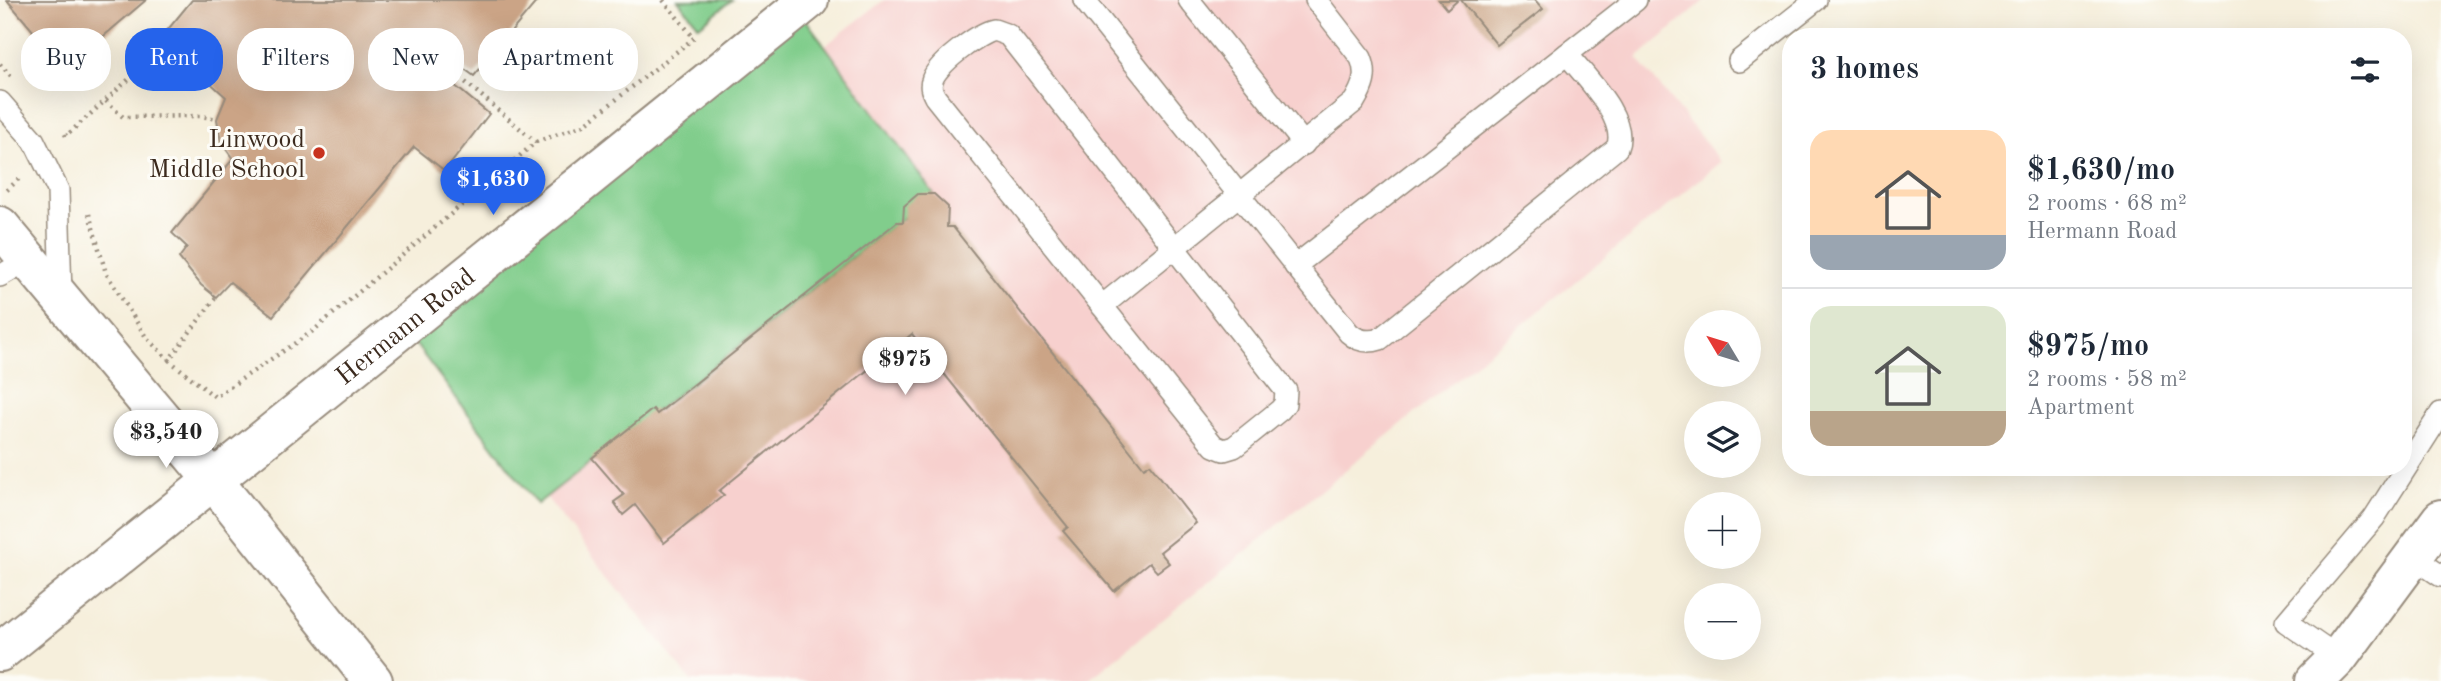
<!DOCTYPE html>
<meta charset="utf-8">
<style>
:root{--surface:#fff;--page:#f2f2f3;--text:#1f2937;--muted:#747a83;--line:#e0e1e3;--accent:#2563eb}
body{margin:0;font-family:"Old Standard TT",serif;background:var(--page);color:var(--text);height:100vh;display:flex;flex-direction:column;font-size:26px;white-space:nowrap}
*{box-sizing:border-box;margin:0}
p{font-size:23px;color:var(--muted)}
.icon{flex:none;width:38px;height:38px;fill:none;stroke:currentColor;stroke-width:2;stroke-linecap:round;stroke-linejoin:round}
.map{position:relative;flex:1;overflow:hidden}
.sheet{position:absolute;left:1782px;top:28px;width:630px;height:448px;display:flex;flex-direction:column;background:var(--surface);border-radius:28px;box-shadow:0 7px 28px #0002}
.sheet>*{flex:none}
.top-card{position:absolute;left:21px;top:28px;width:665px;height:63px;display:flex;gap:14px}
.needle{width:46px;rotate:308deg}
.controls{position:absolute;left:1684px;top:310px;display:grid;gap:14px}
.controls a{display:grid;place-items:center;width:77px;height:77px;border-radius:50%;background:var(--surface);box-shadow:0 7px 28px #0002;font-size:35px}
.price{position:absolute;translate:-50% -60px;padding:0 16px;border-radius:24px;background:#fff;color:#222;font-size:23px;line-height:46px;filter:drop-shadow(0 2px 4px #0008)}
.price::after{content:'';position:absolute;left:50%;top:42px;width:21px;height:16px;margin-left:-10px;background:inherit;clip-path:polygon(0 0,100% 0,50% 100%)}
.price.on{background:var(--accent);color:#fff}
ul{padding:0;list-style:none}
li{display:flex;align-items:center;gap:21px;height:175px;padding:0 28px}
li+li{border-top:2px solid var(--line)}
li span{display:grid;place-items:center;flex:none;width:196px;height:140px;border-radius:21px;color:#555}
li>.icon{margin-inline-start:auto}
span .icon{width:84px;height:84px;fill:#fffc;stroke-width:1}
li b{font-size:30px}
h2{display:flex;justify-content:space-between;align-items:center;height:84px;padding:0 28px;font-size:30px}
.tag{padding:0 24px;border-radius:28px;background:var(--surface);box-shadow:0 7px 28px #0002;font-size:24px;line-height:63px}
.tag.on{background:var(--accent);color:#fff}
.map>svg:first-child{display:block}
</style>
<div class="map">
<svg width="2441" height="681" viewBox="0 0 2441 681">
<rect width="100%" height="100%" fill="#fdfcf7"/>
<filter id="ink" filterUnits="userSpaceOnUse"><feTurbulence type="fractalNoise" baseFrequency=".0143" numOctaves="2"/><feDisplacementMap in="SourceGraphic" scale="14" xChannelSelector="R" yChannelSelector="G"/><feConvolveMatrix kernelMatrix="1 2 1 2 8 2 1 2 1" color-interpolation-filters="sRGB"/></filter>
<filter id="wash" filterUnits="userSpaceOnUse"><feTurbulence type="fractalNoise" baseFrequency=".00686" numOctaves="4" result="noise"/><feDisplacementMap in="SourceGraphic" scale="28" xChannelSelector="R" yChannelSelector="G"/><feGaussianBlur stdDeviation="1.57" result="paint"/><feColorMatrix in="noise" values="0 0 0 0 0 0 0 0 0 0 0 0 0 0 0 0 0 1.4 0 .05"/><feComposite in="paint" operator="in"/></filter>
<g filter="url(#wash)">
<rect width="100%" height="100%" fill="#f6efdc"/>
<!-- built -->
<polygon fill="#f7d0ce" points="884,0 1705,0 1637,58 1721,162 1088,681 691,681 431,351"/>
<!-- green -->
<g fill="#81cd8c" stroke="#5e7c55" stroke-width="2">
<polygon points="678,0 732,0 699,26"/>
<polygon points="798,9 934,194 537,504 403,328"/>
</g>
<g id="blocks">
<!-- building -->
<g fill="#cba486">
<polygon points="7,0 146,0 65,69"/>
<polygon points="192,0 538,0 474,76 463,68 453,84 489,114 445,171 414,147 273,316 230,282 216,297 201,285 179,258 187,247 172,233 233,159 221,142 217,119 226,97 161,38"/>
<polygon points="1439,0 1458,0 1447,10"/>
<polygon points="1461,0 1535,0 1543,9 1497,45"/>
<polygon points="918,194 934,194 948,207 947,227 953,227 1144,468 1150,464 1196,523 1160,552 1169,563 1157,572 1149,563 1114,591 1063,531 1068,527 912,334 719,491 724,495 664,543 635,505 623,515 614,502 624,495 592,458 653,409 657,414 897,222 903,222 904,206"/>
</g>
</g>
</g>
<g filter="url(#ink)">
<use href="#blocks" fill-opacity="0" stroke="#988c7d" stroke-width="2"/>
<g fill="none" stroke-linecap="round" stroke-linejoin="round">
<!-- lane casing -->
<g stroke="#988c7d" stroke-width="24">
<g id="lane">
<path d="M 1084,0 L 1349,333 C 1358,341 1368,343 1380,339 L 1617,148 C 1629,119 1585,77 1567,54 L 1636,0"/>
<polyline points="1189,0 1304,144"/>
<path d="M 994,30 L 1008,35 L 1286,391 L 1285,404 L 1280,410 L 1234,447 L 1224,450 L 1214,446 L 935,97 C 932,91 930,87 932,81 C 935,65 979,33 994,30 Z"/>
<polyline points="1739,61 1816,0"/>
<polyline points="0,102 34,141 58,190 61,296"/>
<polyline points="1295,266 1567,54"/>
<polyline points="0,276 29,259"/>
<path d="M 1102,306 L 1354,102 C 1363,87 1368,75 1361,58 L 1316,0"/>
<polyline points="2413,557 2441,576"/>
<polyline points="2338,658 2286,622 2374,518 2441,413"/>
</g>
</g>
<!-- street casing -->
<g stroke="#988c7d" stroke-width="42">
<g id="street">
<polyline points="0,226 213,480 373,681"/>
<polyline points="2315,681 2338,658 2441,519"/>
</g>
</g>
<!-- secondary casing -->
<g stroke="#988c7d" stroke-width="42">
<g id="secondary">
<path id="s1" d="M 0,652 L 809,0"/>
</g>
</g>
<!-- path -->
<g stroke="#988c7d" stroke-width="4.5" stroke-dasharray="2 5" stroke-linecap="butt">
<polyline points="0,64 11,76"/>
<polyline points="106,101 123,117 201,116 217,119"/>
<polyline points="65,134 66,136 168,44"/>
<polyline points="536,142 584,125 694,38 663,0"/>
<polyline points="7,190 21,177"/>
<polyline points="89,214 106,273 146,337 169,360 216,297"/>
<polyline points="169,360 215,397 313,331 536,142 458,76"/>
</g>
<!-- lane -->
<use href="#lane" stroke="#fff" stroke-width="21"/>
<!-- street -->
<use href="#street" stroke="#fff" stroke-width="38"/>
<!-- secondary -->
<use href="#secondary" stroke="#fff" stroke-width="38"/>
</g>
</g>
<!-- markers -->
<circle fill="#c8321e" stroke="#fdfcf7" stroke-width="2.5" cx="319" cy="153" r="7"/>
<g text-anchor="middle" stroke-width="6" stroke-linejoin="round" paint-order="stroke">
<!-- poi labels -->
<g font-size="26" fill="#3b2a1e" stroke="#fdfcf7" text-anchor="end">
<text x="305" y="147">Linwood<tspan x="305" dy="30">Middle School</tspan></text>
</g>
<!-- street labels -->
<g font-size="26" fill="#3b2a1e" stroke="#fdfcf7">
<text dy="9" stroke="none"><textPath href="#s1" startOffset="520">Hermann Road</textPath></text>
</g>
</g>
</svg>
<div class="controls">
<a><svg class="needle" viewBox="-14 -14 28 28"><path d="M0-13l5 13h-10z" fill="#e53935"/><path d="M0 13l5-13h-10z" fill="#747a83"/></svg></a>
<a><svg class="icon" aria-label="layers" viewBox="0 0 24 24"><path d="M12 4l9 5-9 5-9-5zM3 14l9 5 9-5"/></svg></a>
<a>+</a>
<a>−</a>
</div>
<b class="price on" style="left:493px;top:217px">$1,630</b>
<b class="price" style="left:905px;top:397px">$975</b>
<b class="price" style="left:166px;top:470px">$3,540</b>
<div class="top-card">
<a class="tag">Buy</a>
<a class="tag on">Rent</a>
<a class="tag">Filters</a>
<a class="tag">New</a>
<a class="tag">Apartment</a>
</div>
<section class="sheet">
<h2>3 homes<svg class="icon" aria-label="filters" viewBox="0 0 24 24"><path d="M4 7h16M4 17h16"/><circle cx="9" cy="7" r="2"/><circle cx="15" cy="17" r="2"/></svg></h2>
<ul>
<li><span style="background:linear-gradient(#ffd9b3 75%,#9aa5b1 0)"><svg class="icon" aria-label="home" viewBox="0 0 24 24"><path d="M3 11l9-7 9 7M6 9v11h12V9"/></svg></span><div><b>$1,630/mo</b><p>2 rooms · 68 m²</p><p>Hermann Road</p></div></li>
<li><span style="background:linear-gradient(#dfe7d0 75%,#b9a48a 0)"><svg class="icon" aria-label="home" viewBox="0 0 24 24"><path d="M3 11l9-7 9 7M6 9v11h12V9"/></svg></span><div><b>$975/mo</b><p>2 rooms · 58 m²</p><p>Apartment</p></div></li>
</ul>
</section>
</div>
